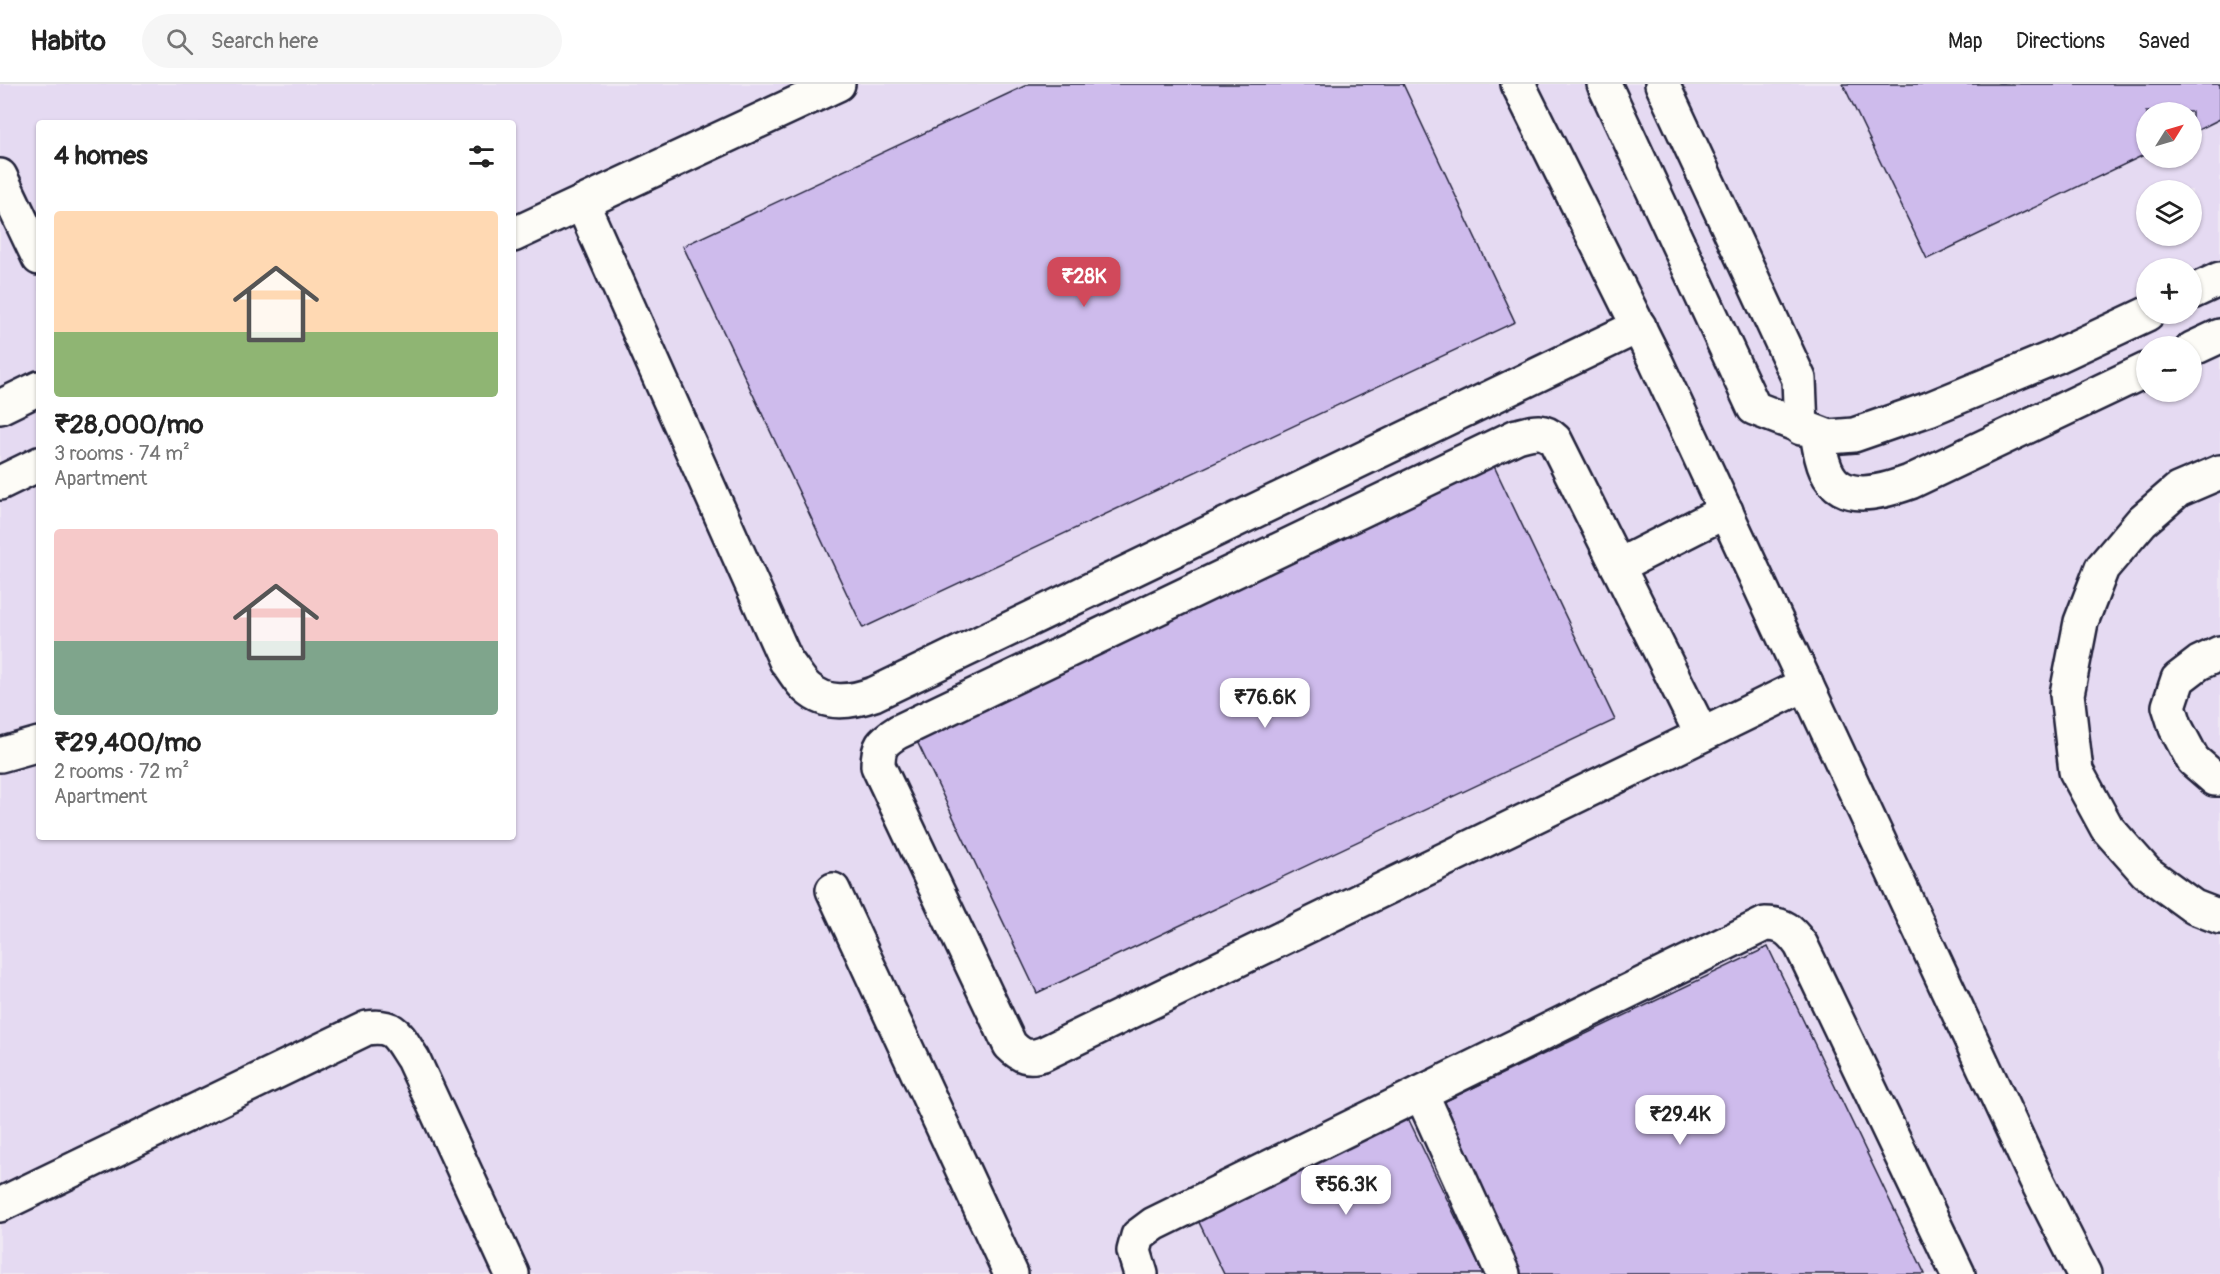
<!DOCTYPE html>
<meta charset="utf-8">
<style>
:root{--surface:#fff;--page:#f6f6f6;--text:#222;--muted:#767676;--line:#e0e0e0;--accent:#d1495b}
body{margin:0;font-family:Pangolin,sans-serif;background:var(--page);color:var(--text);height:100vh;display:flex;flex-direction:column;font-size:22px;white-space:nowrap}
*{box-sizing:border-box;margin:0}
p{font-size:20px;color:var(--muted)}
.icon{flex:none;width:33px;height:33px;fill:none;stroke:currentColor;stroke-width:2;stroke-linecap:round;stroke-linejoin:round}
.map{position:relative;flex:1;overflow:hidden}
.drawer{position:absolute;left:36px;top:36px;width:480px;height:720px;display:flex;flex-direction:column;background:var(--surface);border-radius:6px;box-shadow:0 2px 4px #0004}
.drawer>*{flex:none}
.needle{width:39px;rotate:53deg}
.controls{position:absolute;left:2136px;top:18px;display:grid;gap:12px}
.controls a{display:grid;place-items:center;width:66px;height:66px;border-radius:50%;background:var(--surface);box-shadow:0 2px 4px #0004;font-size:30px}
.price{position:absolute;translate:-50% -51px;padding:0 14px;border-radius:12px;background:#fff;color:#222;font-size:20px;line-height:39px;filter:drop-shadow(0 2px 3px #0008)}
.price::after{content:'';position:absolute;left:50%;top:36px;width:18px;height:14px;margin-left:-9px;background:inherit;clip-path:polygon(0 0,100% 0,50% 100%)}
.price.selected{background:var(--accent);color:#fff}
ul{padding:0;list-style:none}
li{display:grid;align-content:center;gap:12px;height:318px;padding:0 18px}
li span{display:grid;place-items:center;height:186px;border-radius:6px;color:#555}
li>.icon{margin-inline-start:auto}
span .icon{width:108px;height:108px;fill:#fffc;stroke-width:1}
li b{font-size:26px}
h2{display:flex;justify-content:space-between;align-items:center;height:72px;padding:0 18px;font-size:26px}
header{display:flex;align-items:center;gap:36px;box-sizing:border-box;height:84px;padding:0 30px;background:var(--surface);border-bottom:2px solid var(--line)}
header strong{font-size:28px}
nav{display:flex;gap:33px;margin-inline-start:auto;font-size:21px}
.search{width:420px;height:54px;background:var(--page);display:flex;align-items:center;gap:15px;box-sizing:border-box;padding:0 21px;border-radius:33px;color:var(--muted);font-size:22px}
.map>svg:first-child{display:block}
</style>
<header>
<strong>Habito</strong>
<div class="search"><svg class="icon" aria-label="search" viewBox="0 0 24 24"><circle cx="10" cy="10" r="6"/><path d="M15 15l6 6"/></svg>Search here</div>
<nav><a>Map</a><a>Directions</a><a>Saved</a></nav>
</header>
<div class="map">
<svg width="2220" height="1190" viewBox="0 0 2220 1190">
<rect width="100%" height="100%" fill="#efe8f4"/>
<filter id="ink" filterUnits="userSpaceOnUse"><feTurbulence type="fractalNoise" baseFrequency=".0167" numOctaves="2"/><feDisplacementMap in="SourceGraphic" scale="12" xChannelSelector="R" yChannelSelector="G"/><feConvolveMatrix kernelMatrix="1 2 1 2 8 2 1 2 1" color-interpolation-filters="sRGB"/></filter>
<g filter="url(#ink)">
<!-- built -->
<path fill="#e5daf2" fill-rule="evenodd" d="M 0,0 L 2220,0 L 2220,1190 L 0,1190 ZM 2146,28 L 2192,28 L 2192,74 L 2146,74 ZM 39,39 L 513,39 L 513,753 L 39,753 ZM 2146,106 L 2192,106 L 2192,152 L 2146,152 ZM 2146,184 L 2192,184 L 2192,230 L 2146,230 ZM 2146,262 L 2192,262 L 2192,308 L 2146,308 Z"/>
<!-- building -->
<g fill="#cebbec" stroke="#22223b" stroke-width="1.5">
<polygon points="1029,0 1403,0 1515,238 863,544 683,162"/>
<polygon points="1843,0 2220,0 2220,35 2192,49 2192,28 2146,28 2146,70 1927,175"/>
<polygon points="1493,380 1615,636 1037,909 915,653"/>
<polygon points="1768,863 1925,1190 1513,1190 1433,1023"/>
<polygon points="1407,1032 1483,1190 1224,1190 1196,1132"/>
</g>
<g fill="none" stroke-linecap="round" stroke-linejoin="round">
<!-- minor casing -->
<g stroke="#22223b" stroke-width="38">
<g id="minor">
<polyline points="1518,0 1656,278 2036,1095 2084,1190"/>
<polyline points="1604,0 1754,324 1829,353 1854,351 1929,325 2055,273 2147,230"/>
<polyline points="1662,0 1799,295 1801,344"/>
<polyline points="0,92 39,174"/>
<path d="M 582,119 L 786,577 C 793,585 799,597 807,604 C 827,622 851,618 874,610 L 1639,242"/>
<polyline points="513,151 838,0"/>
<polyline points="2192,208 2220,195"/>
<polyline points="2192,265 2220,252"/>
<polyline points="0,323 39,304"/>
<path d="M 1817,349 C 1819,361 1821,375 1826,386 C 1841,421 1882,408 1910,398 L 2146,286"/>
<polyline points="2220,388 2178,406 2142,437 2102,484 2081,538 2067,610 2076,687 2107,744 2146,788 2194,823 2220,833"/>
<polyline points="0,399 39,380"/>
<polyline points="1618,482 1726,427"/>
<polyline points="2220,569 2199,579 2178,595 2169,622 2176,644 2193,676 2215,695 2220,695"/>
<path d="M 1702,651 L 1555,356 C 1542,344 1533,348 1517,352 L 898,648 C 882,658 878,662 878,682 L 1010,961 C 1021,972 1028,975 1043,970 L 1702,651 L 1806,600"/>
<polyline points="0,671 39,660"/>
<polyline points="833,806 1011,1190"/>
<polyline points="1421,1009 1503,1190"/>
<path d="M 0,1121 L 367,944 C 396,940 398,953 413,975 L 512,1190"/>
<path d="M 1141,1190 L 1134,1167 L 1138,1152 L 1154,1140 L 1765,840 C 1784,840 1790,846 1801,861 L 1958,1190"/>
</g>
</g>
<!-- minor -->
<use href="#minor" stroke="#fdfcf7" stroke-width="33"/>
</g>
</g>
</svg>
<div class="controls">
<a><svg class="needle" viewBox="-14 -14 28 28"><path d="M0-13l5 13h-10z" fill="#e53935"/><path d="M0 13l5-13h-10z" fill="#767676"/></svg></a>
<a><svg class="icon" aria-label="layers" viewBox="0 0 24 24"><path d="M12 4l9 5-9 5-9-5zM3 14l9 5 9-5"/></svg></a>
<a>+</a>
<a>−</a>
</div>
<b class="price selected" style="left:1084px;top:224px">₹28K</b>
<b class="price" style="left:1265px;top:645px">₹76.6K</b>
<b class="price" style="left:1680px;top:1062px">₹29.4K</b>
<b class="price" style="left:1346px;top:1132px">₹56.3K</b>
<section class="drawer">
<h2>4 homes<svg class="icon" aria-label="filters" viewBox="0 0 24 24"><path d="M4 7h16M4 17h16"/><circle cx="9" cy="7" r="2"/><circle cx="15" cy="17" r="2"/></svg></h2>
<ul>
<li><span style="background:linear-gradient(#ffd9b3 65%,#8fb573 0)"><svg class="icon" aria-label="home" viewBox="0 0 24 24"><path d="M3 11l9-7 9 7M6 9v11h12V9"/></svg></span><div><b>₹28,000/mo</b><p>3 rooms · 74 m²</p><p>Apartment</p></div></li>
<li><span style="background:linear-gradient(#f6c9c9 60%,#7fa58c 0)"><svg class="icon" aria-label="home" viewBox="0 0 24 24"><path d="M3 11l9-7 9 7M6 9v11h12V9"/></svg></span><div><b>₹29,400/mo</b><p>2 rooms · 72 m²</p><p>Apartment</p></div></li>
</ul>
</section>
</div>
